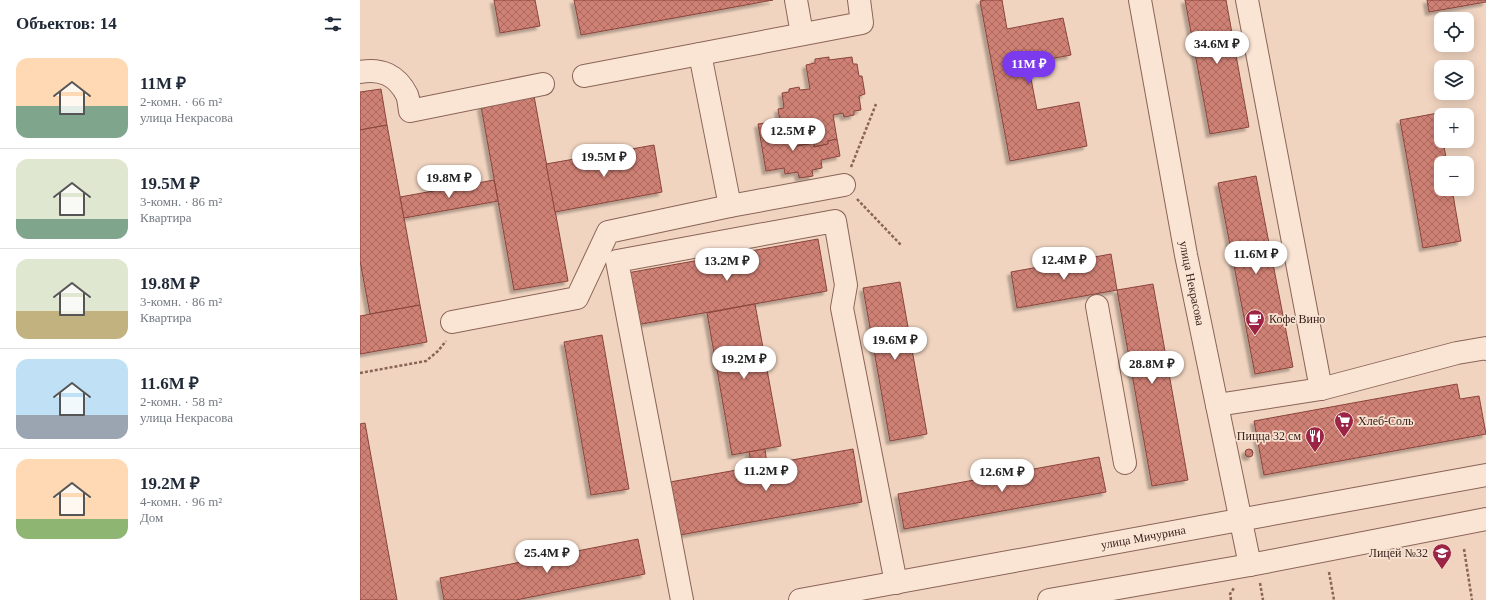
<!DOCTYPE html>
<html lang="ru">
<meta charset="utf-8">
<style>
:root{--surface:#fff;--page:#f2f2f3;--text:#1f2937;--muted:#747a83;--line:#e0e1e3;--accent:#7c3aed}
body{margin:0;font-family:Georgia,serif;background:var(--page);color:var(--text);height:100vh;display:flex;flex-direction:column;font-size:15px;white-space:nowrap}
*{box-sizing:border-box;margin:0}
p{font-size:13px;color:var(--muted)}
.icon{flex:none;width:22px;height:22px;fill:none;stroke:currentColor;stroke-width:2;stroke-linecap:round;stroke-linejoin:round}
.map{position:relative;flex:1;overflow:hidden}
.details{display:flex;flex-direction:column;background:var(--surface);width:360px}
.details>*{flex:none}
.controls{position:absolute;left:1074px;top:12px;display:grid;gap:8px}
.controls a{display:grid;place-items:center;width:40px;height:40px;border-radius:8px;background:var(--surface);box-shadow:0 2px 10px #0003;font-size:20px}
.price{position:absolute;translate:-50% -34px;padding:0 9px;border-radius:14px;background:#fff;color:#222;font-size:13px;line-height:26px;filter:drop-shadow(0 1px 2px #0008)}
.price::after{content:'';position:absolute;left:50%;top:24px;width:12px;height:9px;margin-left:-6px;background:inherit;clip-path:polygon(0 0,100% 0,50% 100%)}
.price.current{background:var(--accent);color:#fff}
ul{padding:0;list-style:none}
li{display:flex;align-items:center;gap:12px;height:100px;padding:0 16px}
li+li{border-top:1px solid var(--line)}
li span{display:grid;place-items:center;flex:none;width:112px;height:80px;border-radius:12px;color:#555}
li>.icon{margin-inline-start:auto}
span .icon{width:48px;height:48px;fill:#fffc;stroke-width:1}
li b{font-size:17px}
h2{display:flex;justify-content:space-between;align-items:center;height:48px;padding:0 16px;font-size:17px}
main{display:flex;flex:1;min-height:0}
.map>svg:first-child{display:block}
</style>
<main>
<section class="details">
<h2>Объектов: 14<svg class="icon" aria-label="filters" viewBox="0 0 24 24"><path d="M4 7h16M4 17h16"/><circle cx="9" cy="7" r="2"/><circle cx="15" cy="17" r="2"/></svg></h2>
<ul>
<li><span style="background:linear-gradient(#ffd9b3 60%,#7fa58c 0)"><svg class="icon" aria-label="home" viewBox="0 0 24 24"><path d="M3 11l9-7 9 7M6 9v11h12V9"/></svg></span><div><b>11M ₽</b><p>2-комн. · 66 m²</p><p>улица Некрасова</p></div></li>
<li><span style="background:linear-gradient(#dfe7d0 75%,#7fa58c 0)"><svg class="icon" aria-label="home" viewBox="0 0 24 24"><path d="M3 11l9-7 9 7M6 9v11h12V9"/></svg></span><div><b>19.5M ₽</b><p>3-комн. · 86 m²</p><p>Квартира</p></div></li>
<li><span style="background:linear-gradient(#dfe7d0 65%,#c2b280 0)"><svg class="icon" aria-label="home" viewBox="0 0 24 24"><path d="M3 11l9-7 9 7M6 9v11h12V9"/></svg></span><div><b>19.8M ₽</b><p>3-комн. · 86 m²</p><p>Квартира</p></div></li>
<li><span style="background:linear-gradient(#bfe0f5 70%,#9aa5b1 0)"><svg class="icon" aria-label="home" viewBox="0 0 24 24"><path d="M3 11l9-7 9 7M6 9v11h12V9"/></svg></span><div><b>11.6M ₽</b><p>2-комн. · 58 m²</p><p>улица Некрасова</p></div></li>
<li><span style="background:linear-gradient(#ffd9b3 75%,#8fb573 0)"><svg class="icon" aria-label="home" viewBox="0 0 24 24"><path d="M3 11l9-7 9 7M6 9v11h12V9"/></svg></span><div><b>19.2M ₽</b><p>4-комн. · 96 m²</p><p>Дом</p></div></li>
</ul>
</section>
<div class="map">
<svg width="1126" height="600" viewBox="0 0 1126 600">
<defs>
<pattern id="building-cross-hatch" width="8" height="8" patternUnits="userSpaceOnUse"><rect width="8" height="8" fill="#d08174"/><path d="M0 0l8 8M0 8l8-8" fill="none" stroke="#aa695e"/></pattern>
<filter id="shadow"><feDropShadow dx="-3.5" dy="3.5" stdDeviation="1" flood-color="#0004"/></filter>
</defs>
<rect width="100%" height="100%" fill="#f0d4c0"/>
<!-- building -->
<g fill="url(#building-cross-hatch)" stroke="#8a453c" filter="url(#shadow)">
<polygon points="134,0 175,0 180,26 140,33"/>
<polygon points="214,0 413,0 221,35"/>
<polygon points="625,0 642,0 647,29 703,18 711,55 668,63 677,110 719,102 727,146 650,161 620,1"/>
<polygon points="825,0 866,0 889,127 850,134"/>
<polygon points="1067,0 1126,0 1126,2 1069,12"/>
<polygon points="469,57 469,60 492,57 493,64 497,64 499,76 502,76 505,94 499,96 501,110 494,111 494,115 484,117 483,113 473,115 477,139 468,141 468,144 454,147 454,143 431,147 430,139 426,140 424,127 421,128 418,109 424,108 422,93 429,92 429,89 439,87 440,90 450,89 446,65 455,63 455,59"/>
<polygon points="21,89 27,125 0,130 0,92"/>
<polygon points="174,96 208,281 154,290 121,106"/>
<polygon points="1078,113 1081,129 1081,141 1083,141 1087,163 1081,163 1081,189 1092,189 1101,241 1063,248 1040,120"/>
<polygon points="420,121 421,128 424,127 426,140 430,139 431,147 454,143 454,147 468,144 468,141 477,139 480,156 461,160 462,168 452,170 453,176 439,178 438,172 425,174 424,168 406,171 398,124"/>
<polygon points="27,125 60,305 10,314 0,261 0,130"/>
<polygon points="294,145 302,192 195,212 186,164"/>
<polygon points="896,176 933,367 895,374 858,183"/>
<polygon points="134,180 138,201 44,218 40,197"/>
<polygon points="458,239 467,291 276,325 267,273"/>
<polygon points="751,254 757,290 657,308 651,272"/>
<polygon points="540,282 567,434 530,441 503,288"/>
<polygon points="793,284 828,480 792,486 757,290"/>
<polygon points="395,304 421,446 372,455 347,313"/>
<polygon points="60,305 67,342 0,354 0,316"/>
<polygon points="242,335 269,489 231,495 204,342"/>
<polygon points="1097,384 1100,399 1119,396 1126,434 904,475 894,421"/>
<polygon points="5,423 37,600 0,600 0,424"/>
<circle cx="889" cy="453" r="4"/>
<polygon points="405,449 407,465 392,467 389,452"/>
<polygon points="493,449 502,502 320,535 310,482"/>
<polygon points="739,457 746,492 544,529 538,494"/>
<polygon points="278,539 285,574 156,600 84,600 80,578"/>
</g>
<g fill="none" stroke-linecap="round" stroke-linejoin="round">
<!-- minor casing -->
<g stroke="#8a6457" stroke-width="24">
<g id="minor">
<polyline points="436,0 442,34"/>
<path id="s1" d="M 780,0 L 826,255 L 890,565"/>
<polyline points="887,0 961,389"/>
<path d="M 0,72 C 21,68 37,75 47,95 C 49,100 49,106 50,111 L 183,84"/>
<polyline points="224,76 502,23 499,0"/>
<polyline points="370,206 484,185"/>
<polyline points="737,306 765,463"/>
<polyline points="92,322 217,298 248,232 370,206 340,54"/>
<polyline points="857,405 961,389 1097,353 1126,348 1126,349"/>
<polyline points="322,600 257,261 475,221 486,285 482,308 536,583"/>
<path id="s2" d="M 440,600 L 1126,475"/>
<polyline points="689,600 890,565 1126,519"/>
</g>
</g>
<!-- path -->
<g stroke="#8a6457" stroke-width="2.5" stroke-dasharray="3 2" stroke-linecap="butt">
<polyline points="491,167 516,104"/>
<polyline points="497,199 541,245"/>
<polyline points="0,373 66,361 78,351 86,341"/>
<polyline points="1104,549 1112,600"/>
<polyline points="969,572 974,600"/>
<polyline points="900,583 903,600"/>
<polyline points="871,600 870,594 874,588"/>
</g>
<!-- minor -->
<use href="#minor" stroke="#fae4d4" stroke-width="22"/>
</g>
<!-- icons -->
<defs>
<g id="cafe-pin" transform="scale(1)"><path d="M0 17L-7.5 6A9.5 9.5 0 1 1 7.5 6Z" fill="#9c2446" stroke="#f7e1d0"/><path d="M-5.5-4.5H6V0H3Q3 3.5 0 3.5H-2.5Q-5.5 3.5-5.5 0ZM3-3.2v2h1.7v-2ZM-6 4.5H4V6H-6Z" fill="#fff"/></g>
<g id="supermarket-pin" transform="scale(1)"><path d="M0 17L-7.5 6A9.5 9.5 0 1 1 7.5 6Z" fill="#9c2446" stroke="#f7e1d0"/><path d="M-6-5.5h2.5l.6 2H6L4.5 2H-2.5L-4.4-4H-6ZM-1.5 3.2a1.3 1.3 0 1 0 .1 0ZM3 3.2a1.3 1.3 0 1 0 .1 0Z" fill="#fff"/></g>
<g id="restaurant-pin" transform="scale(1)"><path d="M0 17L-7.5 6A9.5 9.5 0 1 1 7.5 6Z" fill="#9c2446" stroke="#f7e1d0"/><path d="M-5-6h1v4h1v-4h1v4h1v-4h1v5L-1.5 .5V6h-2V.5L-5-1ZM5-6V6H3V1.5H1.5Q1.5-4 5-6Z" fill="#fff"/></g>
<g id="school-pin" transform="scale(1)"><path d="M0 17L-7.5 6A9.5 9.5 0 1 1 7.5 6Z" fill="#9c2446" stroke="#f7e1d0"/><path d="M0-5L7-2L0 1L-7-2ZM-4 1L0 2.5L4 1V4Q0 6-4 4Z" fill="#fff"/></g>
</defs>
<g fill-rule="evenodd">
<use href="#cafe-pin" x="895" y="319"/>
<use href="#supermarket-pin" x="984" y="421"/>
<use href="#restaurant-pin" x="955" y="436"/>
<use href="#school-pin" x="1082" y="553"/>
</g>
<g text-anchor="middle" stroke-width="3.5" stroke-linejoin="round" paint-order="stroke">
<!-- street labels -->
<g font-size="12" fill="#39221c" stroke="#f7e1d0">
<text dy="4" stroke="none"><textPath href="#s1" startOffset="288">улица Некрасова</textPath></text>
<text dy="4" stroke="none"><textPath href="#s2" startOffset="349">улица Мичурина</textPath></text>
</g>
<!-- poi labels -->
<g font-size="12" fill="#39221c" stroke="#f7e1d0" text-anchor="start">
<text x="909" y="323">Кофе Вино</text>
<text x="998" y="425">Хлеб-Соль</text>
<text x="941" y="440" text-anchor="end">Пицца 32 см</text>
<text x="1068" y="557" text-anchor="end">Лицей №32</text>
</g>
</g>
</svg>
<div class="controls">
<a><svg class="icon" aria-label="locate" viewBox="0 0 24 24"><circle cx="12" cy="12" r="6"/><path d="M12 2v4M12 18v4M2 12h4M18 12h4"/></svg></a>
<a><svg class="icon" aria-label="layers" viewBox="0 0 24 24"><path d="M12 4l9 5-9 5-9-5zM3 14l9 5 9-5"/></svg></a>
<a>+</a>
<a>−</a>
</div>
<b class="price" style="left:857px;top:65px">34.6M ₽</b>
<b class="price current" style="left:669px;top:85px">11M ₽</b>
<b class="price" style="left:433px;top:152px">12.5M ₽</b>
<b class="price" style="left:244px;top:178px">19.5M ₽</b>
<b class="price" style="left:89px;top:199px">19.8M ₽</b>
<b class="price" style="left:896px;top:275px">11.6M ₽</b>
<b class="price" style="left:704px;top:281px">12.4M ₽</b>
<b class="price" style="left:367px;top:282px">13.2M ₽</b>
<b class="price" style="left:535px;top:361px">19.6M ₽</b>
<b class="price" style="left:384px;top:380px">19.2M ₽</b>
<b class="price" style="left:792px;top:385px">28.8M ₽</b>
<b class="price" style="left:406px;top:492px">11.2M ₽</b>
<b class="price" style="left:642px;top:493px">12.6M ₽</b>
<b class="price" style="left:187px;top:574px">25.4M ₽</b>
</div>
</main>
